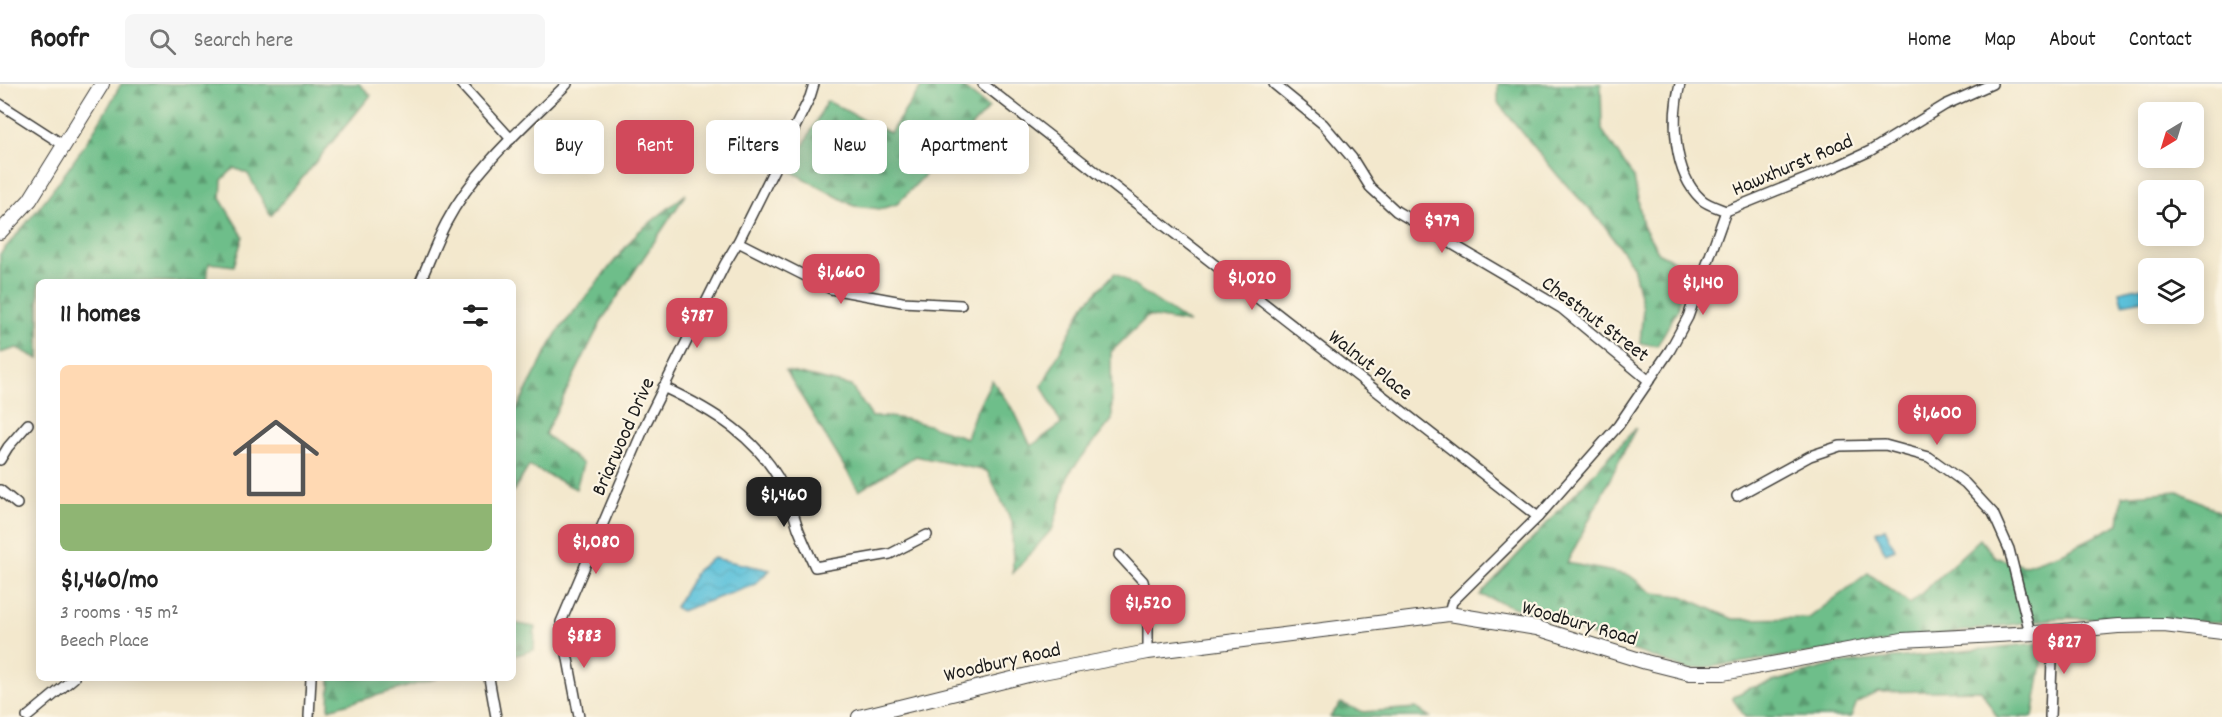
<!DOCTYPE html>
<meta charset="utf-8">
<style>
:root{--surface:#fff;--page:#f6f6f6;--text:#222;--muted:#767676;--line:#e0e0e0;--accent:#d1495b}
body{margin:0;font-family:Dekko,sans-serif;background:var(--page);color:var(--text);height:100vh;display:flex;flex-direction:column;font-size:22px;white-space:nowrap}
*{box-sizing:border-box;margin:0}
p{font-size:20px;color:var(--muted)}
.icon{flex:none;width:33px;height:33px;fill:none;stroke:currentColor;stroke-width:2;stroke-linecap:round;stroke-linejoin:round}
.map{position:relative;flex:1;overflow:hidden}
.panel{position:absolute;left:36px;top:195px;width:480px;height:402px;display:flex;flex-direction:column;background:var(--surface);border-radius:9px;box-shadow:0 3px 15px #0003}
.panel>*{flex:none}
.guide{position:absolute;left:534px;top:36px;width:570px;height:54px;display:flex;gap:12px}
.needle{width:39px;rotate:218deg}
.controls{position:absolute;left:2138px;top:18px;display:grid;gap:12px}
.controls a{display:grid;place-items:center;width:66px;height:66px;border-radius:9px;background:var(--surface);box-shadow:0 3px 15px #0003;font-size:30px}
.price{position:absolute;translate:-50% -51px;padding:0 14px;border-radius:12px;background:var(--accent);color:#fff;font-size:20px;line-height:39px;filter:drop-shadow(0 2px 3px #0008)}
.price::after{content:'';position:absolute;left:50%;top:36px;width:18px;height:14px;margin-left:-9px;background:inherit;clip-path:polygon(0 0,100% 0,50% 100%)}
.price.current{background:#222;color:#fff}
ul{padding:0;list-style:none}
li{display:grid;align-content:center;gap:12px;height:318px;padding:0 24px}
li span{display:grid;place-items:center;height:186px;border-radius:9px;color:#555}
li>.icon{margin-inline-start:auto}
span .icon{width:108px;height:108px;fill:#fffc;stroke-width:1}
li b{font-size:26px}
h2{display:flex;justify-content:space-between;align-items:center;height:72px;padding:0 24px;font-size:26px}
.chip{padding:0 21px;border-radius:9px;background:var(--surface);box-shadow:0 3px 15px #0003;font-size:21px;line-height:54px}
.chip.current{background:var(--accent);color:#fff}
header{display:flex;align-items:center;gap:36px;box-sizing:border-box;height:84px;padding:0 30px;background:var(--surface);border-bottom:2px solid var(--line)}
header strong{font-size:28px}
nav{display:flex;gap:33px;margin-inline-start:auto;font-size:21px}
.search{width:420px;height:54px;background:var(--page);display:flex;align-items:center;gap:15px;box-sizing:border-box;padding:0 21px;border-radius:9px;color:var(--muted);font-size:22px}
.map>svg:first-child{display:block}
</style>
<header>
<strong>Roofr</strong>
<div class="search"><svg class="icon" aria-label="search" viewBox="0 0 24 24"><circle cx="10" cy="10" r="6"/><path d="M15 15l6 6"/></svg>Search here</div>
<nav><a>Home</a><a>Map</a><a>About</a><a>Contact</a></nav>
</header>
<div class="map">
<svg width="2222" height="633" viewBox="0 0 2222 633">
<defs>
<pattern id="forest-firs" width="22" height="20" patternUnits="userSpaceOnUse" patternTransform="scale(1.5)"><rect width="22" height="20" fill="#6ebe8a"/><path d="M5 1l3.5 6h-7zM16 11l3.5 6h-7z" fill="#5a9a70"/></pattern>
<pattern id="water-waves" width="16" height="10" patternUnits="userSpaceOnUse" patternTransform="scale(1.5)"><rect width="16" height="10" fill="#5cc1da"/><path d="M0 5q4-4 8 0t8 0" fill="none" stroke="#4fa5ba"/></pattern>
</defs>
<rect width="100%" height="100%" fill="#fcf5e5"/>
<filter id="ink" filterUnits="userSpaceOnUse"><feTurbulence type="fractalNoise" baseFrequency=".0167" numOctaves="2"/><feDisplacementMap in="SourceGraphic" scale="12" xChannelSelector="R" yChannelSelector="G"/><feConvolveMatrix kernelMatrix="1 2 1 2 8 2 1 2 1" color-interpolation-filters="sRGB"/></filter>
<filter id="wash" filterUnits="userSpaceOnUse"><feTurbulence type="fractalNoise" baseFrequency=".008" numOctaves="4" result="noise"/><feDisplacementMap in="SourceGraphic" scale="24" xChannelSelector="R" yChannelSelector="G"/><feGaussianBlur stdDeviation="1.35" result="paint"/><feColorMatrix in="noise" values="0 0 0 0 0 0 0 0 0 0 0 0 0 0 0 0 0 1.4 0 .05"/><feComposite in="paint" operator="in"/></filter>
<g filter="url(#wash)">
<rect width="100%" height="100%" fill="#f3e8cd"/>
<!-- forest -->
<g fill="url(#forest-firs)" stroke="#456d53" stroke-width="1.5">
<path d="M 121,0 L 359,0 L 371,11 L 271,132 L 248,90 L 234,84 L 222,96 L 221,116 L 243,152 L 234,182 L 209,179 L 207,198 L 39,198 L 39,275 L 17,264 L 0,269 L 0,170 C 47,117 88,62 121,0 Z"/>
<polygon points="923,0 959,0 989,24 897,120 880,125 854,122 790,87 827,17 890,49"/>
<polygon points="1498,0 1601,0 1602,46 1634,94 1643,142 1659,169 1685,182 1680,197 1678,225 1657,262 1640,259 1643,224 1633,182 1604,141 1559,93 1498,19"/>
<polygon points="686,110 602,236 545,350 583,380 576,405 529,382 513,408 513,332 556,250 637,149"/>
<path d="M 1115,189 L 1189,239 L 1148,232 L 1111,268 L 1112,336 L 1069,389 L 1053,444 L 1013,489 L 1012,438 L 987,387 L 915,372 L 859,407 L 786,287 L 851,302 L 872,333 C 905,331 935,343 966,354 L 975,329 L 992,296 L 1015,329 L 1031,362 L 1061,340 L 1042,302 L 1084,221 Z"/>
<polygon points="1636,344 1567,479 1629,491 1653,509 1682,512 1733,535 1809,534 1868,489 1910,520 1980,455 1995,473 2023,482 2064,468 2119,440 2122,412 2178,407 2222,429 2222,538 2058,534 1688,586 1480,511"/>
<polygon points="513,539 535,543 534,566 513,572"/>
<polygon points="2040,559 2044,568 2033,633 1997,633 1981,606 1878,608 1857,618 1851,633 1745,633 1732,614 1747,605 1837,580"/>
<polygon points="330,594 438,594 329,625"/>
<polygon points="1341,619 1363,628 1416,624 1430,633 1330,633"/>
</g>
<!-- water -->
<g fill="url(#water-waves)" stroke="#3c6e7b" stroke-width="1.5">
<polygon points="2142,203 2144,216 2122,220 2119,208"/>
<polygon points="1885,444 1895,465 1885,469 1876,448"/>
<polygon points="713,474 770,486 754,501 681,527 675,523 697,486"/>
</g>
</g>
<g filter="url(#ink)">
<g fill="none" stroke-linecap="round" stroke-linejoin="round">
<!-- street casing -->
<g stroke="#3c3b37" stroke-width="12">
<g id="street">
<polyline points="461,0 511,55"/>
<polyline points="983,0 1538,433"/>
<polyline points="1274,0 1323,40 1352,74 1370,103 1396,127 1561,224 1648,296"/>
<path d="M 1680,0 C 1671,34 1673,89 1701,115 C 1707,121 1719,124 1726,127"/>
<polyline points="0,20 65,62"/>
<polyline points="738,158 831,205 902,218 961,221"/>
<path d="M 420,198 C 429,178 436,158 446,139 C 474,85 524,42 567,0"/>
<path d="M 663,303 C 712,326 760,354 784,405 C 790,417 794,432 798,444 C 803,457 809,470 815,483 L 890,470 L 927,451"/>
<polyline points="0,376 8,363 28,340"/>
<polyline points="0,406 17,420"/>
<polyline points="1737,412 1810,372 1840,362 1885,361 1929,373 1965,399 1993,429 2009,465 2030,549"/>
<polyline points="1119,471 1143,497 1148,519 1148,568"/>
<polyline points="1449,530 1452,518 1538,433 1618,342 1670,266 1688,233 1726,127 1835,83 1870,67 1945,21 1992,0"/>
<polyline points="489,594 496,633"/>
<polyline points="27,633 74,594"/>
<polyline points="309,633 311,594"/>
<polyline points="579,633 561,538 646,339 725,180 738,158 810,13 814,0"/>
<polyline points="2050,633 2053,548"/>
</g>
</g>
<!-- secondary casing -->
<g stroke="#3c3b37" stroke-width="16">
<g id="secondary">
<polyline points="0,148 30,116 102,0"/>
<polyline points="859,633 1032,590 1148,568 1449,530 1537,544 1646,578 1690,589 1723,589 1902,556 2053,548 2118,542 2164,541 2222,548"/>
</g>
</g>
<!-- street -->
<use href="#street" stroke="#fff" stroke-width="9"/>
<!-- secondary -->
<use href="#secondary" stroke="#fff" stroke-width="14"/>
</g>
</g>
<g text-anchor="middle" stroke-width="4.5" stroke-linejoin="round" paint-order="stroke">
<!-- street labels -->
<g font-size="21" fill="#1c1c1c" stroke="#fcf5e5">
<text transform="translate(1792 80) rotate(-23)" y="7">Hawxhurst Road</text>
<text transform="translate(1596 234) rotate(37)" y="7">Chestnut Street</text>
<text transform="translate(1371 280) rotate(38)" y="7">Walnut Place</text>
<text transform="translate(622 352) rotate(-66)" y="7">Briarwood Drive</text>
<text transform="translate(1580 538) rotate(16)" y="7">Woodbury Road</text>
<text transform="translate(1002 577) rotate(-13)" y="7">Woodbury Road</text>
</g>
</g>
</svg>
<div class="controls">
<a><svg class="needle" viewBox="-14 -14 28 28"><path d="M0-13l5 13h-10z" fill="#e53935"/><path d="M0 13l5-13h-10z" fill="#767676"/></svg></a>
<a><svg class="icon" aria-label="locate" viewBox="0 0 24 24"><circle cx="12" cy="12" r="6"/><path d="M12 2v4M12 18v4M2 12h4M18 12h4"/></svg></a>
<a><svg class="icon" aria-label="layers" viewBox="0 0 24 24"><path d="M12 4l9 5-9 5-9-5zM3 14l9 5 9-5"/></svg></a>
</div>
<b class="price" style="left:1442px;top:170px">$979</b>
<b class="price" style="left:841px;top:221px">$1,660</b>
<b class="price" style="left:1252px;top:227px">$1,020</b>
<b class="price" style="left:1703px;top:232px">$1,140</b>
<b class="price" style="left:697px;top:265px">$787</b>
<b class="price" style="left:1937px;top:362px">$1,600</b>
<b class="price current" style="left:784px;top:444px">$1,460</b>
<b class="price" style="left:596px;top:491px">$1,080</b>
<b class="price" style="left:1148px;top:552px">$1,520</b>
<b class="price" style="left:584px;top:585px">$883</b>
<b class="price" style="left:2064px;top:591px">$827</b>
<div class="guide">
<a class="chip">Buy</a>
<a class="chip current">Rent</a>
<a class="chip">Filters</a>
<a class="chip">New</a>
<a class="chip">Apartment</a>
</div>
<section class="panel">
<h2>11 homes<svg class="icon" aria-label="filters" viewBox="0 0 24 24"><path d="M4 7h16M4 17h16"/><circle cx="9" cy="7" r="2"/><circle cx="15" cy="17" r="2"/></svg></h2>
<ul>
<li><span style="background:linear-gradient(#ffd9b3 75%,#8fb573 0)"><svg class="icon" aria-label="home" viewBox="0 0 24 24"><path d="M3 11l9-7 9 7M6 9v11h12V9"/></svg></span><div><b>$1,460/mo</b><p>3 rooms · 95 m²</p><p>Beech Place</p></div></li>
</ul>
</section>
</div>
